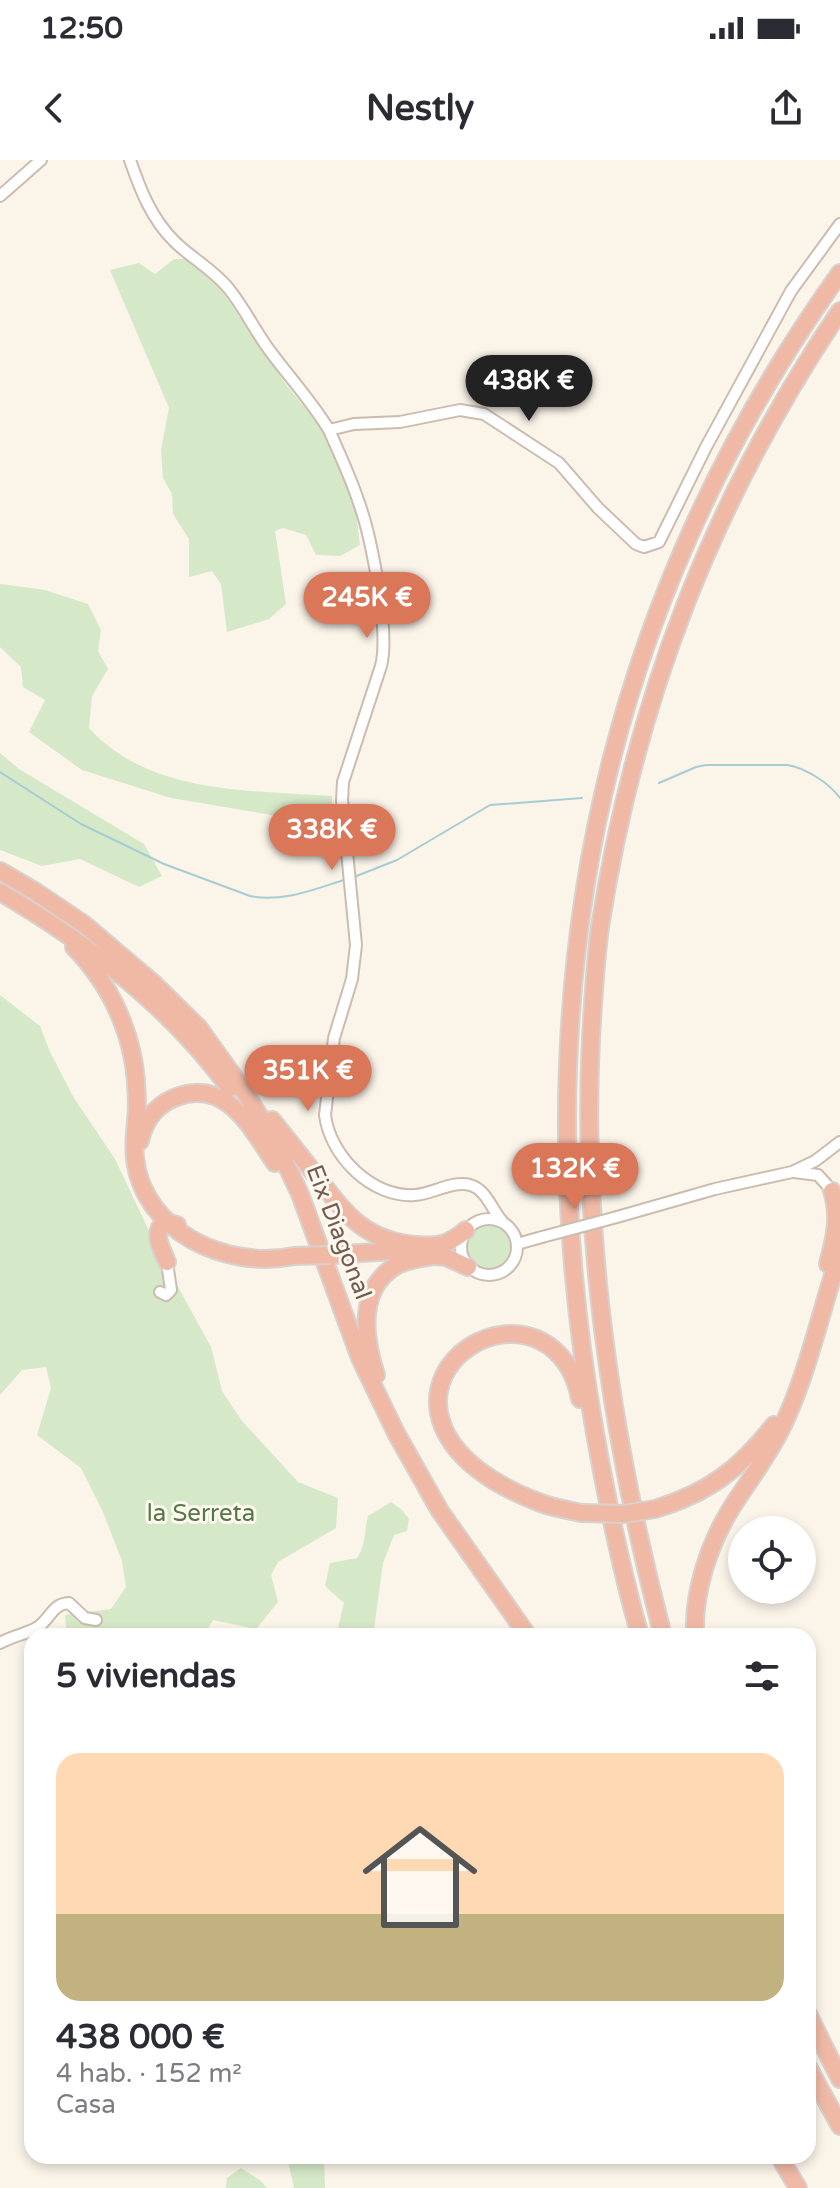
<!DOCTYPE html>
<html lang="es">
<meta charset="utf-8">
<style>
:root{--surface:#fff;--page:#f2f2f3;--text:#2b2b33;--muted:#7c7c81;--line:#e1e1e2;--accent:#da7759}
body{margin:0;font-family:"Varela Round",sans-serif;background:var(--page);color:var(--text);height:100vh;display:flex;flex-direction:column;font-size:30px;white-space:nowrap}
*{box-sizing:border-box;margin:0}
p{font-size:26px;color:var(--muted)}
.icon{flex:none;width:44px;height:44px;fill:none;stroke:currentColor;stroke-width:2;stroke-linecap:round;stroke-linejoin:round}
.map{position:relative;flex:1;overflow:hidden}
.panel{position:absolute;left:24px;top:1468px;width:792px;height:536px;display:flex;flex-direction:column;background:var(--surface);border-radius:24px;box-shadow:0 4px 12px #0003}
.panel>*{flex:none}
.controls{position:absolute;left:728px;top:1356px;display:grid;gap:16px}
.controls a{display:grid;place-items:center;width:88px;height:88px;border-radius:50%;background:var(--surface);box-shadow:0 4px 12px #0003;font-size:40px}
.price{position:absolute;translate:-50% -68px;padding:0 18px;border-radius:28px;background:var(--accent);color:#fff;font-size:26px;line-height:52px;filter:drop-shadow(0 2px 4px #0008)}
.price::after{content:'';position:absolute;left:50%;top:48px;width:24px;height:18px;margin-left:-12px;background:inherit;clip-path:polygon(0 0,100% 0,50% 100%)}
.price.current{background:#222;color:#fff}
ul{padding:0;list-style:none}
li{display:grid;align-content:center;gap:16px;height:424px;padding:0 32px}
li+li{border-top:2px solid var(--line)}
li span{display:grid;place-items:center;height:248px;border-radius:24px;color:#555}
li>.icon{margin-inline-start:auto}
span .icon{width:144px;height:144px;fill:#fffc;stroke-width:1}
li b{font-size:34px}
h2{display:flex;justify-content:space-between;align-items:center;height:96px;padding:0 32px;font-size:34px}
.status{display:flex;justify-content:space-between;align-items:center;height:56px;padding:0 40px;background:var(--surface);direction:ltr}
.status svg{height:22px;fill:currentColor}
header{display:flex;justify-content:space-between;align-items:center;height:104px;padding:0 32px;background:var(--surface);font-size:36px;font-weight:700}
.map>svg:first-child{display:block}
</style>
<div class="status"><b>12:50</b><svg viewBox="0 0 49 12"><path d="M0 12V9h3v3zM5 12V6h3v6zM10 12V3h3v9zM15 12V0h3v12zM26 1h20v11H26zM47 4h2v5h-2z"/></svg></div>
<header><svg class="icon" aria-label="back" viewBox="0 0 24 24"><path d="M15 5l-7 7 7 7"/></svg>Nestly<svg class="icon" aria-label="share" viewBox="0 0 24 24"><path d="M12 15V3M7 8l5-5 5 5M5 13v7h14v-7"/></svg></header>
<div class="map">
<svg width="840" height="2028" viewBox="0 0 840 2028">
<rect width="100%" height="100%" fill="#fbf4e9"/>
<!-- green -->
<g fill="#d5e8c8">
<polygon points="174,99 186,99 219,127 287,226 329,277 355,344 360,385 340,396 316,395 306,375 283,368 275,371 286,444 269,459 227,472 221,424 212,411 189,417 189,379 173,354 172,334 163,318 161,290 169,248 110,110 139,103 155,114"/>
<path d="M 0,424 L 45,430 L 88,444 L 101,470 L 98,491 L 108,509 L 92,536 L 89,568 C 150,635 249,630 332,636 L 332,661 L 290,658 L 171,638 L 82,610 L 29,572 L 45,540 L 23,527 L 21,507 L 0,487 Z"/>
<polygon points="0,593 19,609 144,684 162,716 139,727 80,699 42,706 0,690"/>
<polygon points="0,835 40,866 50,892 74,938 115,999 159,1092 211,1187 222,1231 242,1261 298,1322 338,1338 336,1368 278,1402 271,1415 278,1442 256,1469 213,1460 204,1476 67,1476 65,1455 111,1449 126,1427 122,1401 103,1352 81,1308 37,1275 51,1228 46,1207 22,1210 0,1235"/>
<circle cx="488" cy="1087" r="22"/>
<path d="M 391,1342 L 402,1350 L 409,1359 L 407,1371 L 394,1375 L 383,1403 L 373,1476 L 336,1476 L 344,1443 L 325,1426 L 330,1403 L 357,1398 C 366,1386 364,1371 368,1356 Z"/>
<polygon points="287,1996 324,1996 325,2028 294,2028"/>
<polygon points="241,2008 261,2021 267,2028 226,2028 227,2018"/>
</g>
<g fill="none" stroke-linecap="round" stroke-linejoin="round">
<!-- stream -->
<g stroke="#a6ccd4" stroke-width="2">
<path d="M 0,612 L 81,664 L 164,704 L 250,736 C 281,743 315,729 344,720"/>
<path d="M 659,623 L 696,607 L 706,605 L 787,605 C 806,608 829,623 840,638"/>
<polyline points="354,717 397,700 490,645 582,638"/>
</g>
<!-- minor casing -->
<g stroke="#ccbcb0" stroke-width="14">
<g id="minor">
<path d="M 130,0 C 140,29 151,58 174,81 C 191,98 214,110 229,129 C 245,149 255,171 270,191 C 290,218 312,242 329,270 L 354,264 L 400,262 L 460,250 L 484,254 L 559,303 L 598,348 L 636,384 L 644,387 L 659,382 L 706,287 L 791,131 L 840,64"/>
<polyline points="0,36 41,0"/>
<path d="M 329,270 C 339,293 350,316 358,340 C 371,375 390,471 381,506 L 343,622 L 342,640 L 356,785 L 352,819 L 334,878 L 325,955 C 330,996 372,1038 415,1035 C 432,1034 453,1020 470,1025 C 486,1029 492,1050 502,1061"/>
<polyline points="794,1012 818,1015 834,1033"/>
<polyline points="617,1057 715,1029 792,1012 815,1001 840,982"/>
<circle cx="489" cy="1087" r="28"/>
<polyline points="517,1084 542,1077"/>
<polyline points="160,1132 166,1135 171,1130 167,1102"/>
<path d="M 0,1483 C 12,1476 27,1474 38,1467 C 51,1458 52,1444 69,1443 L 85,1458 L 96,1460"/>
</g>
</g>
<!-- highway casing -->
<g stroke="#d8d1ce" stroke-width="20">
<g id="highway">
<polyline points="0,711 36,732 85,765 152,822 199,868 244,931 276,983 300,1034 360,1198 396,1273 440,1351 528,1476"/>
<path d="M 0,732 C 70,773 135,820 190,880 C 204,895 217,912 230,928"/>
<path d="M 74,787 C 103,817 123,853 132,894 C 136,912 137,930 137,949 C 136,965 133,982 135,998 C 143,1072 227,1110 294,1096"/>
<path d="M 272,960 C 287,979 303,999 318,1018 C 346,1055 366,1081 416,1085 C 439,1087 448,1085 466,1070"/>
<path d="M 140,981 C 144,962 155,946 174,938 C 226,916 251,968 275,1003"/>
<polyline points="330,1095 408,1090"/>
<polyline points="426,1095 446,1097 468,1107"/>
<path d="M 167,1102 C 162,1089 151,1073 165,1062 L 177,1065"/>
<path d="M 828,1104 C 835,1079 840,1056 832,1031"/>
<path d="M 376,1215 C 364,1178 357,1128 397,1105 C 409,1099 422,1098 434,1096"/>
<path d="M 580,1239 C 576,1215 563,1192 541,1181 C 494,1157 429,1198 439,1253 C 448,1299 500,1328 541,1343 C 554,1348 568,1350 582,1353"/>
<path d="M 655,1349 C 708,1333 740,1309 774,1265"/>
<path d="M 640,1476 C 621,1409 607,1341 595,1273 C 521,854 591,462 840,113"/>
<path d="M 663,1476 C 612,1281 581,1080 591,878 C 593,841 595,804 600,767 C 635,541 712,341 840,151"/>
<path d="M 695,1476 C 693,1432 709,1384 732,1347 C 750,1319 770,1293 784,1263 C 809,1209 821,1150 840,1093"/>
<polyline points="808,1854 840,1919"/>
<polyline points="808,1907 840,1966"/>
<polyline points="779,1996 798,2028"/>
</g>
</g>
<!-- minor -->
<use href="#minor" stroke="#fff" stroke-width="10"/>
<!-- highway -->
<use href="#highway" stroke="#efb9a5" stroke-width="16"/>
<!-- minor-bridge casing -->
<g stroke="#ccbcb0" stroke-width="14" stroke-linecap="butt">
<polyline id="minor-bridge" points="542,1077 617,1057"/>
</g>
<!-- highway-bridge casing -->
<g stroke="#d8d1ce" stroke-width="20" stroke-linecap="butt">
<g id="highway-bridge">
<polyline points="294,1096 330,1095"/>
<polyline points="582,1353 624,1354 655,1349"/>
</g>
</g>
<!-- minor-bridge -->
<use href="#minor-bridge" stroke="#fff" stroke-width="10"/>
<!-- highway-bridge -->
<use href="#highway-bridge" stroke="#efb9a5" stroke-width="16"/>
</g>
<g text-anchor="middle" stroke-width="6" stroke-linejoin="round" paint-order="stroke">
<!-- street labels -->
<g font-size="24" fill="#735c4f" stroke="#fef8ef">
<text transform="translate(339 1072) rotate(69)" y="8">Eix Diagonal</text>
</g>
<!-- park labels -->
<g font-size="24" fill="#557847" stroke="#fef8ef">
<text x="201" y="1361">la Serreta</text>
</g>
</g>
</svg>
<div class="controls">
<a><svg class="icon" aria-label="locate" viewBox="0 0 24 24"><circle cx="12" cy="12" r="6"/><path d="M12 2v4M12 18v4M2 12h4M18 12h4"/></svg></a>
</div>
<b class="price current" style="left:529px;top:263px">438K €</b>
<b class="price" style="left:367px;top:480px">245K €</b>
<b class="price" style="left:332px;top:712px">338K €</b>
<b class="price" style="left:308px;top:953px">351K €</b>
<b class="price" style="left:575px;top:1051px">132K €</b>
<section class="panel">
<h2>5 viviendas<svg class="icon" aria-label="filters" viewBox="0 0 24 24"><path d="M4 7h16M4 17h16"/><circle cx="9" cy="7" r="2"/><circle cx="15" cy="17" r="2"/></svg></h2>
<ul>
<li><span style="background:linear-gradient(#ffd9b3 65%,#c2b280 0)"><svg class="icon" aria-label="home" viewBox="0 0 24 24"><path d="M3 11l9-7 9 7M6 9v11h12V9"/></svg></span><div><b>438 000 €</b><p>4 hab. · 152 m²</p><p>Casa</p></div></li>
</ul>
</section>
</div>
